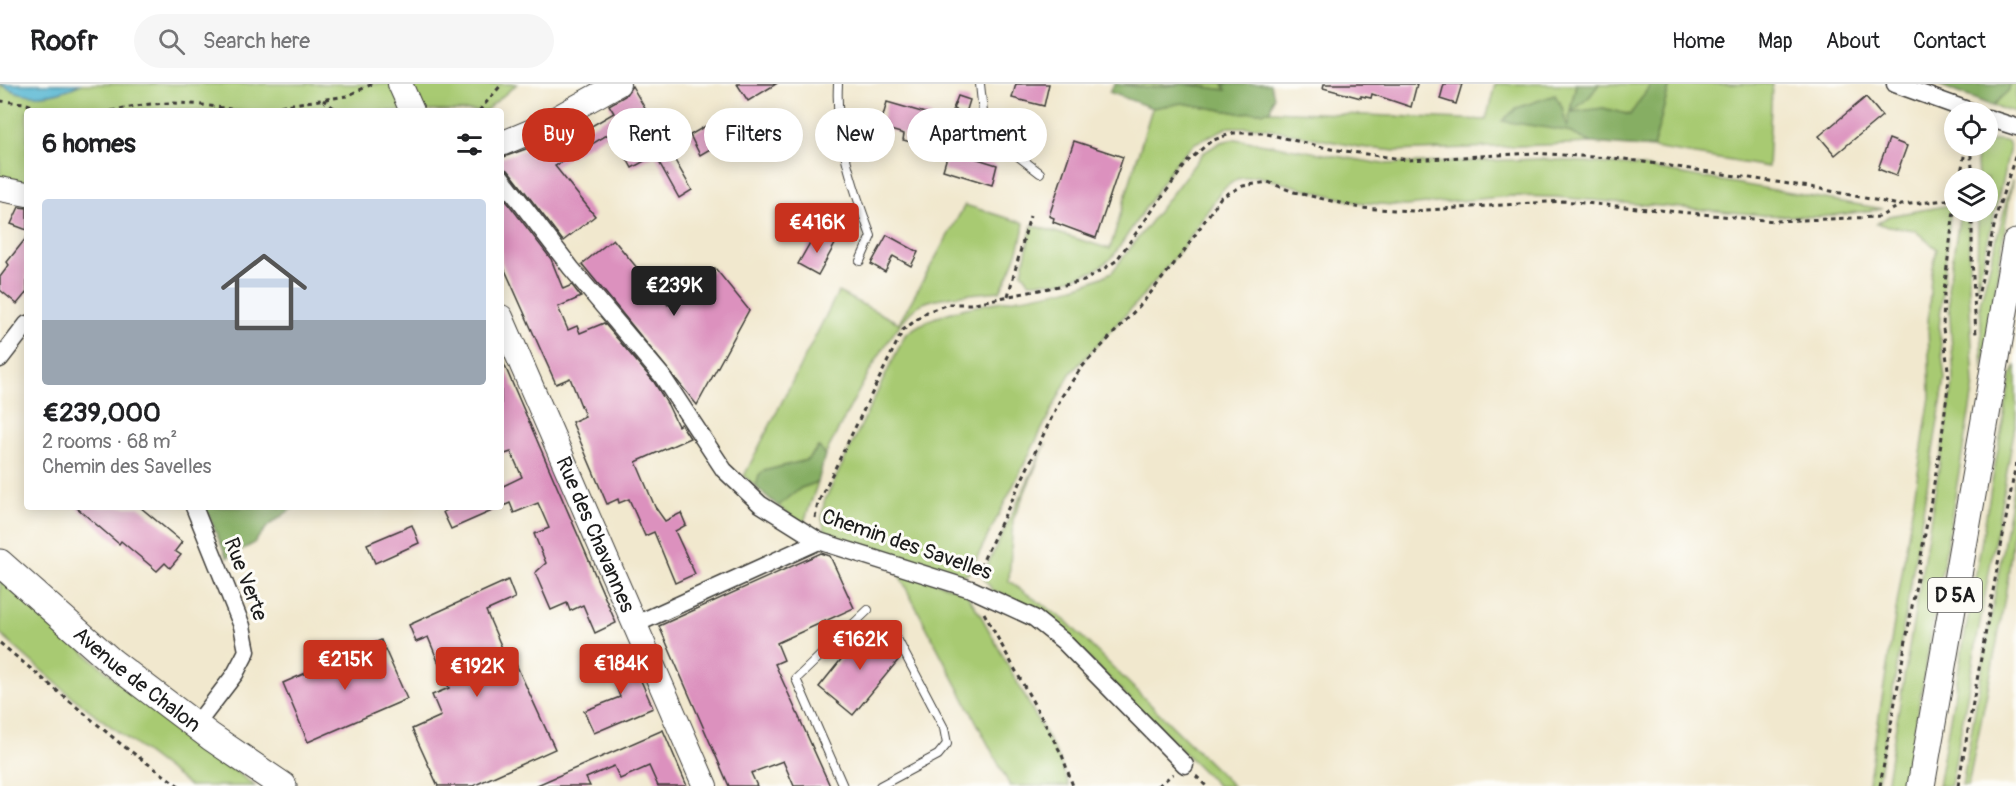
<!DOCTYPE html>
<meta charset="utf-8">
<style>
:root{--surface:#fff;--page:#f6f6f6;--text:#202124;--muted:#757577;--line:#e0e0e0;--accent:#c8321e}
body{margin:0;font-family:Pangolin,sans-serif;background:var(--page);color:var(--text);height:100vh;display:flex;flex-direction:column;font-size:22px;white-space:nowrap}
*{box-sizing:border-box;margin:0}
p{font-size:20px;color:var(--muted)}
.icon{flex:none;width:33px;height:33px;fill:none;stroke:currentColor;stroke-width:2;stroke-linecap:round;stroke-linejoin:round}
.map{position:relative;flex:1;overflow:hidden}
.details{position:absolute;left:24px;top:24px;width:480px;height:402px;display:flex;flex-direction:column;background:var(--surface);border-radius:6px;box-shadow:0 3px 15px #0003}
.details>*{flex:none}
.guide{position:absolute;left:522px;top:24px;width:570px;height:54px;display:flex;gap:12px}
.tools{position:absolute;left:1944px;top:18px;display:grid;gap:12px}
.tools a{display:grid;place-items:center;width:54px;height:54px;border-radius:50%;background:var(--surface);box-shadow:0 3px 15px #0003;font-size:30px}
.price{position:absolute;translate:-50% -51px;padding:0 14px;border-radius:6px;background:var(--accent);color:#fff;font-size:20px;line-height:39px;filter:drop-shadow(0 2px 3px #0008)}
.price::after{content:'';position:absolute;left:50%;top:36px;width:18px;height:14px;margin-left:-9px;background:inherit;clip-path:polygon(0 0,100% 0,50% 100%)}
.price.current{background:#222;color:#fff}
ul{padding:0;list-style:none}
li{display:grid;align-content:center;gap:12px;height:318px;padding:0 18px}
li span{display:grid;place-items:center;height:186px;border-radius:6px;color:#555}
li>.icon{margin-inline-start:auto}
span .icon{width:108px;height:108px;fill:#fffc;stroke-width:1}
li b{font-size:26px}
h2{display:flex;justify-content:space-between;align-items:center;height:72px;padding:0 18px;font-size:26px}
.pill{padding:0 21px;border-radius:27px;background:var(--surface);box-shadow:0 3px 15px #0003;font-size:21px;line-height:54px}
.pill.current{background:var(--accent);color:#fff}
header{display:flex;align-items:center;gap:36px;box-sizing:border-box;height:84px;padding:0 30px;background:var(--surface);border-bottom:2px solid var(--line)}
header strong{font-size:28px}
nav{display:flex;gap:33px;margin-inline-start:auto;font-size:21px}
.search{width:420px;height:54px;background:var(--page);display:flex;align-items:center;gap:15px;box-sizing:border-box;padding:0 21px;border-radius:33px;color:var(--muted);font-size:22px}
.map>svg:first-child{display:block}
</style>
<header>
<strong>Roofr</strong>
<div class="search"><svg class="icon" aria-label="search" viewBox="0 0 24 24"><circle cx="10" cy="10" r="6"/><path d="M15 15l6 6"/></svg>Search here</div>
<nav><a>Home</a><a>Map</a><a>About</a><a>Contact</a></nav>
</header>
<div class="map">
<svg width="2016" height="702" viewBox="0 0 2016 702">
<rect width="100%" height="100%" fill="#fdfcf7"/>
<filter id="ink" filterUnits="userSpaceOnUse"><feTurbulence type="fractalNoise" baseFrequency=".0167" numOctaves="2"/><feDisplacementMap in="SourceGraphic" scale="12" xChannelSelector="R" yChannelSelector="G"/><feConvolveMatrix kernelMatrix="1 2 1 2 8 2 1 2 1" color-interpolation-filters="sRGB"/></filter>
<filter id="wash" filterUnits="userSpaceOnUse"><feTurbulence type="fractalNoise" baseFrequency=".008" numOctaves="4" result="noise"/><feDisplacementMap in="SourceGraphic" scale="24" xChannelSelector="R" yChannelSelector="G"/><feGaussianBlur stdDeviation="1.35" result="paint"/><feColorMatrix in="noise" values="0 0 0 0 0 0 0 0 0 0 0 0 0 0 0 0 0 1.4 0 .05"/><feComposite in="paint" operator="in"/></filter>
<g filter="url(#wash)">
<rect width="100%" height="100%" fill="#f1e8ce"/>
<!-- green -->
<g fill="#a8ca72" stroke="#627347" stroke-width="1.5" fill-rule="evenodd">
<path d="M 0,0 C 28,15 53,12 81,0 L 517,0 L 485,27 L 27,27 L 27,98 L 0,94 Z"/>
<polygon points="1124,0 1223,0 1226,6 1184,0 1147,4"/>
<path d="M 1495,0 L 1576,0 L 1570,27 L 1590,12 L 1599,0 L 1651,0 L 1631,31 L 1603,24 L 1567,47 L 1592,59 L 1395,67 L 1359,63 L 1260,43 L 1228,43 L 1195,59 L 1175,79 L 1112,174 L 1094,187 L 1061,198 L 1029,198 L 1022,188 L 1032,141 L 1110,165 L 1152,24 L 1182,19 L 1239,29 L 1270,27 L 1486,36 ZM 1562,23 L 1566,46 L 1503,37 Z"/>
<polygon points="1670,0 1772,0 1768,83 1653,64"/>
<polygon points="2009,0 2016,0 2016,28 1992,22 2009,6"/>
<path d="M 1235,55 L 1383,80 L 1542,75 L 1637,82 L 1883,125 L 1820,133 L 1764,131 L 1555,113 L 1511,112 L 1405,122 L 1355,118 L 1257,92 L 1237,95 L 1222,106 L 1183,163 L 1142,213 L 1070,290 L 969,489 L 959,492 L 837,453 L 825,447 L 822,435 L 824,418 L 905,251 C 953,210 1051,222 1112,188 L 1203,69 L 1221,58 Z"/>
<polygon points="1995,56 2008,57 2010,63 1977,204 1978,128 1988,128 1988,94 1978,94 1976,66"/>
<polygon points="2012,96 1983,287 1980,219"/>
<path d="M 965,121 L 1024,139 C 1022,161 1011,188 1000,207 C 981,209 932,212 918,222 C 889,242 844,336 825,371 L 818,363 L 807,376 L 764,387 L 759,391 L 756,403 L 744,392 L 838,208 L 899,239 Z"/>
<polygon points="1951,121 1939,245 1945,295 1877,702 1868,702 1930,313 1928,239 1931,192 1937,165 1914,146 1876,140 1889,132"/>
<polygon points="1960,128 1969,128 1969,205 1974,301 1905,702 1886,702 1954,294 1948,205"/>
<polygon points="2016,281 2016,336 1951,702 1938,702 2011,292"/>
<polygon points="1046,359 1013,436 1009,497 1066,537 1233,702 1218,702 1054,540 1004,510 993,507 982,492"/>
<path d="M 2016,387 C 2016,492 1988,598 1968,702 L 1962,702 Z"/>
<polygon points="818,398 803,441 778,422 801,404"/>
<polygon points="896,485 965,508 980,530 1059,675 1069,702 1010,702"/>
<polygon points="0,496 134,611 255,702 190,702 72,613 0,550"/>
</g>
<!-- forest -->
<g fill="#86ae64" stroke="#516540" stroke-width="1.5">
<polygon points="1115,0 1147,4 1184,0 1226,6 1223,0 1270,0 1274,12 1270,27 1239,29 1182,19 1152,24 1109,8"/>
<polygon points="1576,0 1599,0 1590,12 1572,28 1603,24 1630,31 1651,0 1670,0 1653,64 1592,59 1567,47 1502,37 1517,24 1555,11 1562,23 1567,44"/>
<polygon points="1936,0 2009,0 2009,6 1992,22"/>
<polygon points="819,363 825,371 818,398 801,404 778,422 756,403 759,391 764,387 807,376"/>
<polygon points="205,423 294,423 268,442 253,460 227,474"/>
</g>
<!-- water -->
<path fill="#53b5d2" stroke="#386877" stroke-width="1.5" d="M 0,0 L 81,0 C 53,13 27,17 0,0 Z"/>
<g id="blocks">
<!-- building -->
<g fill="#dc91be">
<polygon points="737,0 776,0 748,17"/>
<polygon points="1016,0 1049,0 1044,22 1012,14"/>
<polygon points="1324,0 1417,0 1411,23 1372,10 1371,14 1361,12 1361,14 1323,4"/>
<polygon points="1444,0 1462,0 1456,20 1440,15"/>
<polygon points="632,2 692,106 679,114 655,71 632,84 612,48 555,82 595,132 563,157 509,87 501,83 501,74 537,61 542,71 614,29 609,21 625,12"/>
<polygon points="958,12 970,16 966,29 953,25"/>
<polygon points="1866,13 1882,32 1835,71 1819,52"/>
<polygon points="887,18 932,31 923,61 903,56 904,50 880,43"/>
<polygon points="728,29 739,48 700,71 690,51"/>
<polygon points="1889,55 1907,62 1896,92 1878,85"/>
<polygon points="1074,57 1123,73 1096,154 1053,138 1054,134 1049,132"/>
<polygon points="949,66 997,81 992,101 943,86"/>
<polygon points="501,110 551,175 563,205 572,201 581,213 558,223 568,246 577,242 580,249 604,239 654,298 668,321 678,342 681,340 690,354 636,378 655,423 665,437 681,429 686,441 675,447 695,490 675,499 654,448 645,452 629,415 619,419 618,415 607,420 572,338 585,332 570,294 556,300 501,177"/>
<polygon points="19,123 27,124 27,146 11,140"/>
<polygon points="815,150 835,160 818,191 798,180"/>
<polygon points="887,151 918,168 911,182 893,172 885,188 871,180"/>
<polygon points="27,153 27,208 17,220 0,206 0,193 9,181 7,178"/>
<polygon points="613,155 668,221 715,184 749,226 697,321 582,180"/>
<polygon points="501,273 616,539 595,549 583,521 570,527 567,519 551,526 535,489 546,479 534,450 549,444 538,419 514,429 510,419 501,423 501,403 522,393 511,368 505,370 501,361"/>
<polygon points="76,423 140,423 182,458 175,467 181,471 170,484 165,479 157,487 121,457 119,460"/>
<polygon points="453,423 501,423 451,445 443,428"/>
<polygon points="412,441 419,459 375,479 367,460"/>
<polygon points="821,469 830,472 854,524 777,559 784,576 775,580 830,702 794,702 783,677 751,689 757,702 729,702 659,542"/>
<polygon points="508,496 515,514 486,527 509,580 514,576 555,665 473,702 438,702 412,645 441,632 432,611 449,604 428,553 416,558 409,541"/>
<polygon points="867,543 896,567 900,574 853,631 819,603"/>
<polygon points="381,556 407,615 308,658 283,599"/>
<polygon points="627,565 653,624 594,649 584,627 620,613 606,574"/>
<polygon points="663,646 687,702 658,702 649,682 620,695 614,682 586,694 590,702 535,702"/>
</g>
</g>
</g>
<g filter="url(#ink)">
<use href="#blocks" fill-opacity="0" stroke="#3c3b37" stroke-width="1.5"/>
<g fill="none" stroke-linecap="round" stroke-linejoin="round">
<!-- lane casing -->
<g stroke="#3c3b37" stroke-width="10">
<g id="lane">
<path d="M 838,0 C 835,51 853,104 871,152 L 860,177"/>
<polyline points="980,0 984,38 997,56 1040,89"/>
<polyline points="843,702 796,595 868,526"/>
<polyline points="880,702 938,671 947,660 944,644 894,549"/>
</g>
</g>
<!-- street casing -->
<g stroke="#3c3b37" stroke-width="19">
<g id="street">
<polyline points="1895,0 1973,28"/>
<polyline points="1988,34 2016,43"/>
<polyline points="501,93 571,184 662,292 724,386 760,420 819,457 971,505 1034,534 1063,557 1185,681"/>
<polyline points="0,275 27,240"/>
<polyline points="194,423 242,542 247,567 235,590 196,641"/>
<polyline points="634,541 819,457"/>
</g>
</g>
<!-- secondary casing -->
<g stroke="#3c3b37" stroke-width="26">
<g id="secondary">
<polyline points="400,0 412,27"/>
<polyline points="501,60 537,45 618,0"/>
<polyline points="0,105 27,110"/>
<path id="s1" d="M 501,233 L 705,702"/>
</g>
</g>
<!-- primary casing -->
<g stroke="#3c3b37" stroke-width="29">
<g id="primary">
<path id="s2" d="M 0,479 L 112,578 L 211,653 L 283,702"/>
<polyline points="1921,702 2016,159"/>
</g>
</g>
<!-- path -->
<g stroke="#3c3b37" stroke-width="3" stroke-dasharray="4.5 4.5" stroke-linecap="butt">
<polyline points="323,16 338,27"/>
<polyline points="0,17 24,19 46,27"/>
<path d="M 111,27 C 162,15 190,18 241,27"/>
<polyline points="245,27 347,12 372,0"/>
<polyline points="479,27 502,0"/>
<polyline points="1970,62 1973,94"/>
<polyline points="1960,94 1966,62"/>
<polyline points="1972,128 1972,174 1976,251"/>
<polyline points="1008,212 1030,132"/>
<polyline points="1977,216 1998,125 2016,70"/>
<polyline points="815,434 818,419 903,246 927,228 948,220 970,220 1084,197 1116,177 1188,77 1211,57 1233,49 1263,49 1331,65 1408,76 1533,69 1624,75 1816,104 1899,121"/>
<polyline points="976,491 1062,312 1081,284 1144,217 1182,170 1221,113 1243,102 1268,98 1294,108 1361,124 1413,127 1563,117 1775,137 1879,133 1901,121 1954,115"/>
<polyline points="984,529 1062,671 1073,702"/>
<polyline points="0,559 122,661 179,702"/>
<polyline points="1196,692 1206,702"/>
<polyline points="1158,702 1173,690"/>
<polyline points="1880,702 1941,360 1949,294 1943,244 1944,207 1954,126"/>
<polyline points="1958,702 2016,379"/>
</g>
<!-- lane -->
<use href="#lane" stroke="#fff" stroke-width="8"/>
<!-- street -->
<use href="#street" stroke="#fff" stroke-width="16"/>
<!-- secondary -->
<use href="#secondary" stroke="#fff" stroke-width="24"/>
<!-- primary -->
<use href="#primary" stroke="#fff" stroke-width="27"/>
</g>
</g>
<g text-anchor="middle" stroke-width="6" stroke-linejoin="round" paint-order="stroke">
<!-- shield labels -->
<rect fill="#fdfcf7" stroke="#605f5e" stroke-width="1.5" x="1928" y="494" width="54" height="34" rx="4.5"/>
<g font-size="20" font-weight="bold" fill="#1c1c1c">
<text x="1955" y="518">D 5A</text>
</g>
<!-- street labels -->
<g font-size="21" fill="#1c1c1c" stroke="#fdfcf7">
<text dy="7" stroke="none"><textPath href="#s1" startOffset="237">Rue des Chavannes</textPath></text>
<text transform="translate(907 460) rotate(19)" y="7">Chemin des Savelles</text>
<text transform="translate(246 495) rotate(69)" y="7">Rue Verte</text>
<text dy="7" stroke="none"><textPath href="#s2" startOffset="180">Avenue de Chalon</textPath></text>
</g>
</g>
</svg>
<div class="tools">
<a><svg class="icon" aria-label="locate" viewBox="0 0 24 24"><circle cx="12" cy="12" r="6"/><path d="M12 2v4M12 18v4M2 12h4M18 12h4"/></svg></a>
<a><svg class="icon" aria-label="layers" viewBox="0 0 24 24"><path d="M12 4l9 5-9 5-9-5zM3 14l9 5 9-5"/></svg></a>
</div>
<b class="price" style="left:817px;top:170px">€416K</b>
<b class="price current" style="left:674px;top:233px">€239K</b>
<b class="price" style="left:860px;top:587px">€162K</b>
<b class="price" style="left:345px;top:607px">€215K</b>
<b class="price" style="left:621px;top:611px">€184K</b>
<b class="price" style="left:477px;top:614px">€192K</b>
<div class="guide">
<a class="pill current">Buy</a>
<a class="pill">Rent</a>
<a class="pill">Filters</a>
<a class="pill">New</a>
<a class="pill">Apartment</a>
</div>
<section class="details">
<h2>6 homes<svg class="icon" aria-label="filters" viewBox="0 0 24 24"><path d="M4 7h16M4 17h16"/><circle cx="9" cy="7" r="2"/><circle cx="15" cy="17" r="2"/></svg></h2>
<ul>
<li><span style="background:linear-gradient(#c9d6e8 65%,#9aa5b1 0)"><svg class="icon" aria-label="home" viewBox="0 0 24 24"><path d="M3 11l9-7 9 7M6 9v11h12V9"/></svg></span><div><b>€239,000</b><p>2 rooms · 68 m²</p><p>Chemin des Savelles</p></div></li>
</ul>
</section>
</div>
